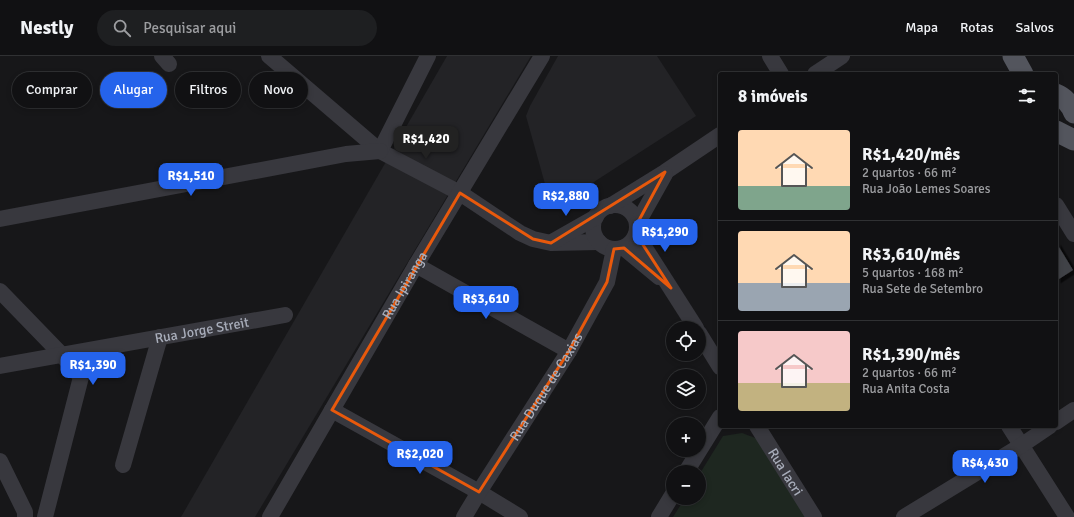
<!DOCTYPE html>
<html lang="pt">
<meta charset="utf-8">
<style>
:root{--surface:#111113;--page:#1e1f21;--text:#f1f3f6;--muted:#9c9da0;--line:#303133;--accent:#2563eb}
body{margin:0;font-family:Signika,sans-serif;background:var(--page);color:var(--text);height:100vh;display:flex;flex-direction:column;font-size:15px;white-space:nowrap}
*{box-sizing:border-box;margin:0}
p{font-size:13px;color:var(--muted)}
.icon{flex:none;width:22px;height:22px;fill:none;stroke:currentColor;stroke-width:2;stroke-linecap:round;stroke-linejoin:round}
.map{position:relative;flex:1;overflow:hidden}
.side{position:absolute;left:718px;top:16px;width:340px;height:356px;display:flex;flex-direction:column;background:var(--surface);border-radius:4px;box-shadow:0 2px 6px #0003,0 0 0 1px var(--line)}
.side>*{flex:none}
.hud{position:absolute;left:12px;top:16px;width:380px;height:36px;display:flex;gap:8px}
.tools{position:absolute;left:666px;top:265px;display:grid;gap:8px}
.tools a{display:grid;place-items:center;width:40px;height:40px;border-radius:50%;background:var(--surface);box-shadow:0 2px 6px #0003,0 0 0 1px var(--line);font-size:20px}
.price{position:absolute;translate:-50% -34px;padding:0 9px;border-radius:8px;background:var(--accent);color:#fff;font-size:13px;line-height:26px;filter:drop-shadow(0 1px 2px #0008)}
.price::after{content:'';position:absolute;left:50%;top:24px;width:12px;height:9px;margin-left:-6px;background:inherit;clip-path:polygon(0 0,100% 0,50% 100%)}
.price.active{background:#222;color:#fff}
ul{padding:0;list-style:none}
li{display:flex;align-items:center;gap:12px;height:100px;padding:0 20px}
li+li{border-top:1px solid var(--line)}
li span{display:grid;place-items:center;flex:none;width:112px;height:80px;border-radius:4px;color:#555}
li>.icon{margin-inline-start:auto}
span .icon{width:48px;height:48px;fill:#fffc;stroke-width:1}
li b{font-size:17px}
h2{display:flex;justify-content:space-between;align-items:center;height:48px;padding:0 20px;font-size:17px}
.pill{padding:0 14px;border-radius:18px;background:var(--surface);box-shadow:0 2px 6px #0003,0 0 0 1px var(--line);font-size:14px;line-height:36px}
.pill.active{background:var(--accent);color:#fff}
header{display:flex;align-items:center;gap:24px;box-sizing:border-box;height:56px;padding:0 20px;background:var(--surface);border-bottom:1px solid var(--line)}
header strong{font-size:19px}
nav{display:flex;gap:22px;margin-inline-start:auto;font-size:14px}
.search{width:280px;height:36px;background:var(--page);display:flex;align-items:center;gap:10px;box-sizing:border-box;padding:0 14px;border-radius:22px;color:var(--muted);font-size:15px}
.map>svg:first-child{display:block}
</style>
<header>
<strong>Nestly</strong>
<div class="search"><svg class="icon" aria-label="search" viewBox="0 0 24 24"><circle cx="10" cy="10" r="6"/><path d="M15 15l6 6"/></svg>Pesquisar aqui</div>
<nav><a>Mapa</a><a>Rotas</a><a>Salvos</a></nav>
</header>
<div class="map">
<svg width="1074" height="461" viewBox="0 0 1074 461">
<defs>
<filter id="shadow"><feDropShadow dx="4.5" dy="2.5" stdDeviation="0" flood-color="#0009"/></filter>
</defs>
<rect width="100%" height="100%" fill="#171719"/>
<!-- built -->
<g fill="#232326">
<polygon points="447,0 531,0 255,461 181,461"/>
<polygon points="558,0 657,0 696,60 552,153 526,60 530,50"/>
</g>
<!-- green -->
<polygon fill="#1e2720" points="742,377 758,383 806,461 673,461 685,442 699,442 699,419 723,380"/>
<!-- building -->
<polygon fill="#414246" filter="url(#shadow)" points="1056,186 1073,214 1056,225"/>
<g fill="none" stroke-linecap="round" stroke-linejoin="round">
<!-- minor -->
<g stroke="#38383e" stroke-width="16">
<polyline points="162,0 169,8"/>
<polyline points="269,0 380,95 460,137 520,177 533,183 551,187 599,186"/>
<polyline points="770,0 781,18"/>
<polyline points="815,18 842,0"/>
<polyline points="380,95 428,0"/>
<polyline points="1056,149 1074,178"/>
<circle cx="615" cy="171" r="22"/>
<polyline points="610,150 665,116 720,79"/>
<polyline points="0,163 346,98 380,95"/>
<polyline points="637,168 665,118"/>
<polyline points="636,178 696,272"/>
<polyline points="552,186 596,161"/>
<polyline points="624,192 659,221"/>
<polyline points="416,209 569,295"/>
<polyline points="0,235 62,299 81,321 45,461"/>
<polyline points="699,277 720,311"/>
<path id="s1" d="M 0,310 L 285,259"/>
<polyline points="332,354 479,436 520,461"/>
<polyline points="1056,366 1074,354"/>
<path id="s2" d="M 757,370 L 814,461"/>
<polyline points="1009,370 1067,461"/>
<polyline points="0,405 25,456 25,461"/>
<polyline points="123,409 160,281"/>
<polyline points="686,416 720,361"/>
<path id="s3" d="M 270,461 L 416,209 L 542,0"/>
<path id="s4" d="M 464,461 L 479,436 L 569,295 L 607,226 L 614,193"/>
<polyline points="659,461 673,438"/>
<polyline points="904,461 1022,389 1050,370"/>
</g>
<!-- major -->
<g stroke="#53555d" stroke-width="21">
<polyline points="1013,0 1023,18"/>
<path d="M 1056,38 C 1064,41 1071,49 1074,57"/>
<polyline points="1056,75 1074,84"/>
</g>
</g>
<!-- marked area -->
<path fill="none" stroke="#e8590c" stroke-width="3" stroke-linejoin="round" d="M 665,116 L 637,168 L 636,178 L 671,232 L 624,192 L 614,193 L 607,226 L 569,295 L 479,436 L 332,354 L 460,137 L 533,183 L 551,187 Z"/>
<g text-anchor="middle" stroke-width="3" stroke-linejoin="round" paint-order="stroke">
<!-- street labels -->
<g font-size="14" fill="#a8adba" stroke="#121214">
<text dy="5" stroke="none"><textPath href="#s3" startOffset="268">Rua Ipiranga</textPath></text>
<text dy="5" stroke="none"><textPath href="#s1" startOffset="205">Rua Jorge Streit</textPath></text>
<text dy="5" stroke="none"><textPath href="#s4" startOffset="154">Rua Duque de Caxias</textPath></text>
<text dy="5" stroke="none"><textPath href="#s2" startOffset="54">Rua Iacri</textPath></text>
</g>
</g>
</svg>
<div class="tools">
<a><svg class="icon" aria-label="locate" viewBox="0 0 24 24"><circle cx="12" cy="12" r="6"/><path d="M12 2v4M12 18v4M2 12h4M18 12h4"/></svg></a>
<a><svg class="icon" aria-label="layers" viewBox="0 0 24 24"><path d="M12 4l9 5-9 5-9-5zM3 14l9 5 9-5"/></svg></a>
<a>+</a>
<a>−</a>
</div>
<b class="price active" style="left:426px;top:104px">R$1,420</b>
<b class="price" style="left:191px;top:141px">R$1,510</b>
<b class="price" style="left:566px;top:161px">R$2,880</b>
<b class="price" style="left:665px;top:197px">R$1,290</b>
<b class="price" style="left:486px;top:264px">R$3,610</b>
<b class="price" style="left:93px;top:330px">R$1,390</b>
<b class="price" style="left:420px;top:419px">R$2,020</b>
<b class="price" style="left:985px;top:428px">R$4,430</b>
<div class="hud">
<a class="pill">Comprar</a>
<a class="pill active">Alugar</a>
<a class="pill">Filtros</a>
<a class="pill">Novo</a>
</div>
<section class="side">
<h2>8 imóveis<svg class="icon" aria-label="filters" viewBox="0 0 24 24"><path d="M4 7h16M4 17h16"/><circle cx="9" cy="7" r="2"/><circle cx="15" cy="17" r="2"/></svg></h2>
<ul>
<li><span style="background:linear-gradient(#ffd9b3 70%,#7fa58c 0)"><svg class="icon" aria-label="home" viewBox="0 0 24 24"><path d="M3 11l9-7 9 7M6 9v11h12V9"/></svg></span><div><b>R$1,420/mês</b><p>2 quartos · 66 m²</p><p>Rua João Lemes Soares</p></div></li>
<li><span style="background:linear-gradient(#ffd9b3 65%,#9aa5b1 0)"><svg class="icon" aria-label="home" viewBox="0 0 24 24"><path d="M3 11l9-7 9 7M6 9v11h12V9"/></svg></span><div><b>R$3,610/mês</b><p>5 quartos · 168 m²</p><p>Rua Sete de Setembro</p></div></li>
<li><span style="background:linear-gradient(#f6c9c9 65%,#c2b280 0)"><svg class="icon" aria-label="home" viewBox="0 0 24 24"><path d="M3 11l9-7 9 7M6 9v11h12V9"/></svg></span><div><b>R$1,390/mês</b><p>2 quartos · 66 m²</p><p>Rua Anita Costa</p></div></li>
</ul>
</section>
</div>
